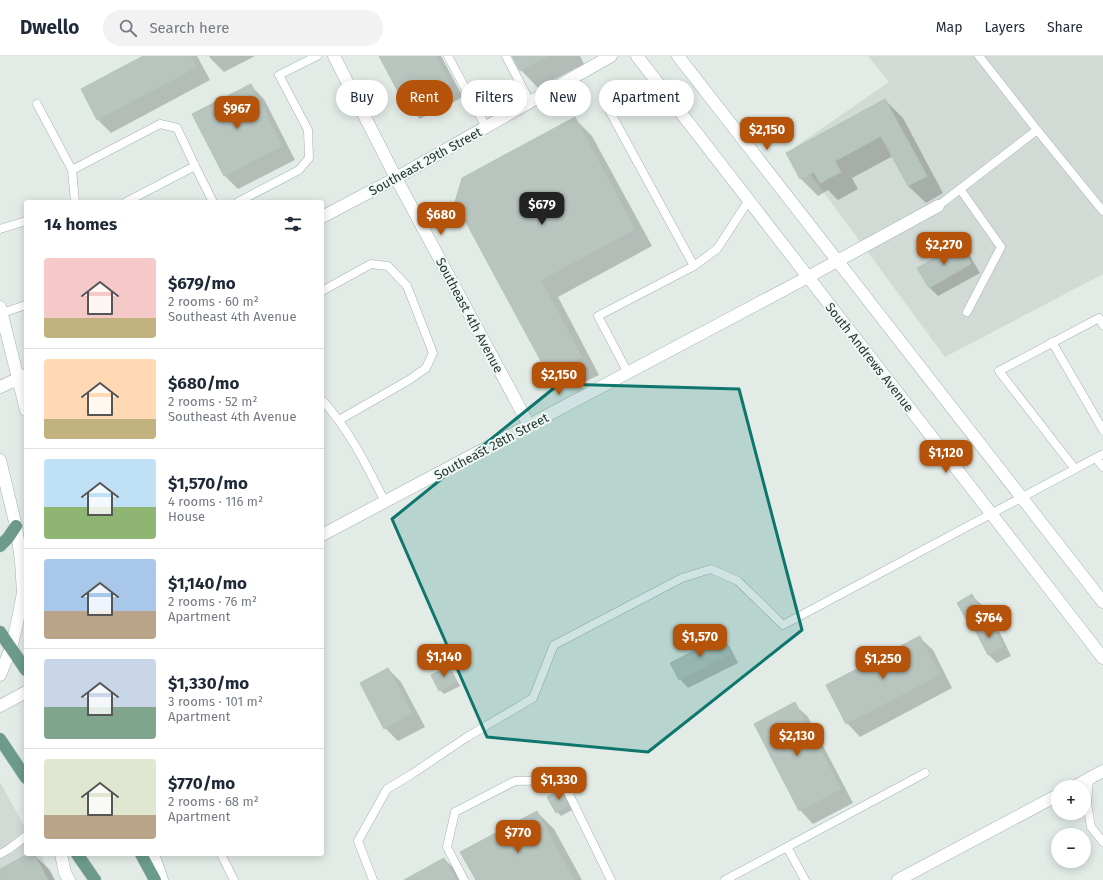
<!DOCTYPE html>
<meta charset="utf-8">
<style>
:root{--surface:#fff;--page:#f2f2f3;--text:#1f2937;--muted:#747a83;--line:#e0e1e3;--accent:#b45309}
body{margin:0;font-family:"Fira Sans",sans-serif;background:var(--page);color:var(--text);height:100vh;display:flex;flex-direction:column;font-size:15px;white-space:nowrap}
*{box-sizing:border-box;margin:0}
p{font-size:13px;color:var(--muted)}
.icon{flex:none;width:22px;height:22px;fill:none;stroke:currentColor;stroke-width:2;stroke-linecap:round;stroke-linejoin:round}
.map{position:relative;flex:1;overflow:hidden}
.sheet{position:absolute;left:24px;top:144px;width:300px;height:656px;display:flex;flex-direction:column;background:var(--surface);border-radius:4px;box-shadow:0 2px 10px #0003}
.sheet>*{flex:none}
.guide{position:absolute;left:336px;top:24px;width:380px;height:36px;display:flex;gap:8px}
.controls{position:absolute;left:1051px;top:724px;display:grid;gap:8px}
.controls a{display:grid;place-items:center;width:40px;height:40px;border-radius:50%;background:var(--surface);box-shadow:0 2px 10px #0003;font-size:20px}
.price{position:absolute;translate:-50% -34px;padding:0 9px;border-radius:8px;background:var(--accent);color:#fff;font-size:13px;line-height:26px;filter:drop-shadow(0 1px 2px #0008)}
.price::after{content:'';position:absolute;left:50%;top:24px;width:12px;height:9px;margin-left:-6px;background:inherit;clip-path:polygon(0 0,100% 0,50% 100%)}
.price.active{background:#222;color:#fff}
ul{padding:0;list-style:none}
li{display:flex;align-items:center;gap:12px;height:100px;padding:0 20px}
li+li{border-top:1px solid var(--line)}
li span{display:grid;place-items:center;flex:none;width:112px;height:80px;border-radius:4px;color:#555}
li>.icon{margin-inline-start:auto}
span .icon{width:48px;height:48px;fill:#fffc;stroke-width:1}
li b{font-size:17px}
h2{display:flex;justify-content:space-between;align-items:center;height:48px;padding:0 20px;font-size:17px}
.tag{padding:0 14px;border-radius:18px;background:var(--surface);box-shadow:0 2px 10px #0003;font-size:14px;line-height:36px}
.tag.active{background:var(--accent);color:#fff}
header{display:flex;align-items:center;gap:24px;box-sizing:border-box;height:56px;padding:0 20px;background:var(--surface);border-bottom:1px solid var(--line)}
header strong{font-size:19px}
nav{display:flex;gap:22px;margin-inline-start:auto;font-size:14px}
.search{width:280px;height:36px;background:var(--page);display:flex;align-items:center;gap:10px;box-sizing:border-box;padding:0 14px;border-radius:22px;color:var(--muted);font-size:15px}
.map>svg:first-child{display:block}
</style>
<header>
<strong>Dwello</strong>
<div class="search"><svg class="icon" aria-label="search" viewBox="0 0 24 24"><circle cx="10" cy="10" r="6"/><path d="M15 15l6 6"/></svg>Search here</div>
<nav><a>Map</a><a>Layers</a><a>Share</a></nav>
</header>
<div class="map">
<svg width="1103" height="824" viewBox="0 0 1103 824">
<rect width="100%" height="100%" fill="#e2ebe6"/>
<!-- built -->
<g fill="#d1dad5">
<polygon points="868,0 1103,0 1103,218 945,301 792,93 889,26"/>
<polygon points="0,726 26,773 26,798 40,798 54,824 0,824"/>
</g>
<!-- shadow -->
<g fill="#0003">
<polygon points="145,0 197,0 210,24 111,77 98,64"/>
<polygon points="209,0 255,0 224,16 211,3"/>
<polygon points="380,0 441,0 463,41 420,63 407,50"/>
<polygon points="513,0 580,0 584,8 538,32 521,14"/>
<polygon points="251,30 264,43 295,104 238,133 225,120"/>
<polygon points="885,44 903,62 943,137 926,147 908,130 893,100 852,122 858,133 838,144 828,134 818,140 801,123 787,97"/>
<polygon points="575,63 592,80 652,190 558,241 599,319 580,328 562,326 544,308 456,146"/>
<polygon points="960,189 969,198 980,217 938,240 930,232"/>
<polygon points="972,540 981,548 993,570 1000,577 1011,600 997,607 988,598 978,576 971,569"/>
<polygon points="919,581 933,594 952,632 860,681 847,667"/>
<polygon points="721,582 730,591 738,607 688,632 680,623"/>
<polygon points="448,611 452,616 460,630 444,638 440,634"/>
<polygon points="388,613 401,626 425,671 398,685 385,672"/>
<polygon points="794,648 808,661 853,747 813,768 800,754"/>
<polygon points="562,734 574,753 561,760 557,756"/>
<polygon points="537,756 554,773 582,824 477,824"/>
<polygon points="30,798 33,798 50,814 55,824 0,824 0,814"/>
<polygon points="444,803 458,816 462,824 406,824"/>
</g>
<!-- building -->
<g fill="#b8c5bf" stroke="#b5c3bd">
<polygon points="143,0 191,0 197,11 97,64 81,33"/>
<polygon points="379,0 436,0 450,27 406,51"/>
<polygon points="512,0 548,0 520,15"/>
<polygon points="251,28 282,90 224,120 192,58"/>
<polygon points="885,43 927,120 908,130 881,80 835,105 841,116 820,127 814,116 800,123 786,97"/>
<polygon points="575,61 635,173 541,224 582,301 562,311 543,309 455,146 462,122"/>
<polygon points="960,188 971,208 929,232 917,212"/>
<polygon points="972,538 985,561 970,570 957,547"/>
<polygon points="991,567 1003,591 988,599 975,574"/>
<polygon points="920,580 940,619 846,668 826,629"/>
<polygon points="721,581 730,598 679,624 670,607"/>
<polygon points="449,610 457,626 439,635 431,619"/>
<polygon points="388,612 412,657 384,673 360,627"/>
<polygon points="795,646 841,733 799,755 754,668"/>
<polygon points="562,733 571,749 556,757 547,741"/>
<polygon points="537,755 574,824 476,824 460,796"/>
<polygon points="28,798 34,798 48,824 0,824 0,813"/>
<polygon points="444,802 456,824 404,824"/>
</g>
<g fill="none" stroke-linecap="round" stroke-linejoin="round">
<!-- lane casing -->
<g stroke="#a5b2ad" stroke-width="9">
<g id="lane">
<polyline points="448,0 486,71"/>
<polyline points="506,0 530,46"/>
<polyline points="37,48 72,114"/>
<polyline points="609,54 694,210"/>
<polyline points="1037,74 1103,155"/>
<polyline points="195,110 213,146"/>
<polyline points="960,133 1001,191 967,256"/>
<polyline points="75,146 72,114 160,68 177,72 195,110 126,146"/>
<polyline points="238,146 299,114 309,102 308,74 279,19 317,0"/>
<polyline points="938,150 1037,74 979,0"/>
<polyline points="0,173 26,165"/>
<polyline points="322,235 371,208 388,210 407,230 433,297 426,312 409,324 339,364"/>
<polyline points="2,257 26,249"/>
<polyline points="1052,286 1103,374"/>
<polyline points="628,317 598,260 694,210 717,193 749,144"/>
<path d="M 322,344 C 349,373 367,410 385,446"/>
<polyline points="1096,402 1103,411"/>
<polyline points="1075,413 999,315 1099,262 1103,269"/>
<polyline points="1089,723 1087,747 1091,771 1103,786"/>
<polyline points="0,798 9,793 26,780"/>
<polyline points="221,798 234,824"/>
<polyline points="373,824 358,785 387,733 412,718 467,681 533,642 554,589 682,522 711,513 738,525 783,569 1103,398"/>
<polyline points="464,824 447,791 455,756 515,725 562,724 611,824"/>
<polyline points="725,824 787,791"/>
<polyline points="805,824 787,791 925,717"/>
</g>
</g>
<!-- street casing -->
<g stroke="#a5b2ad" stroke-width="13">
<g id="street">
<polyline points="334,0 396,122 529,369"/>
<polyline points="322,161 396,122 611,0"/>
<polyline points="0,331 26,319"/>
<polyline points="322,479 808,221 938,150"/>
<polyline points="0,650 26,636"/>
<polyline points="1074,731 1103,715"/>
<polyline points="898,824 1058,739"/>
</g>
</g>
<!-- secondary casing -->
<g stroke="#a2b5ad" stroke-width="13">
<g id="secondary">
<polyline points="637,0 1103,602"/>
<polyline points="678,0 1103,546"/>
<polyline points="0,251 26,354"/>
<polyline points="0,404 16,470 21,505 23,537 17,567 11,592 0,619"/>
<polyline points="61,798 65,817 69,824"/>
<polyline points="153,798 162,824"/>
</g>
</g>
<!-- primary casing -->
<g stroke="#c2c8c6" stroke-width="13">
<g id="primary">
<polyline points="0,490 8,482 16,470"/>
<polyline points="0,576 26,614"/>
<polyline points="0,683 26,722"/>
<polyline points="77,798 95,824"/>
<polyline points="141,798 155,824"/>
</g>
</g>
<!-- lane -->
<use href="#lane" stroke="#fff" stroke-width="8"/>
<!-- street -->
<use href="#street" stroke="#fff" stroke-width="12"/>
<!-- secondary -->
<use href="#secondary" stroke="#fff" stroke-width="12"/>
<!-- primary -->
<use href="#primary" stroke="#6c9b8c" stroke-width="12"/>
</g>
<!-- marked area -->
<path fill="#0f766e" fill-opacity="0.2" stroke="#0f766e" stroke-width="3" stroke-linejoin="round" d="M 559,328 L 739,333 L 802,574 L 648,696 L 487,681 L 392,463 Z"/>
<g text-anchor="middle" stroke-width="4" stroke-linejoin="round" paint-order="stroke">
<!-- street labels -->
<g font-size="13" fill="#243a33" stroke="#f2f8f5">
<text transform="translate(425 105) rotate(-29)" y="5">Southeast 29th Street</text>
<text transform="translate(470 259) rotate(62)" y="5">Southeast 4th Avenue</text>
<text transform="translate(870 301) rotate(52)" y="5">South Andrews Avenue</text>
<text transform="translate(491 390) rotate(-28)" y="5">Southeast 28th Street</text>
</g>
</g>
</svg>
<div class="controls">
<a>+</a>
<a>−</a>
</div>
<b class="price" style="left:237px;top:74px">$967</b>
<b class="price" style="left:767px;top:95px">$2,150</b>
<b class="price active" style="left:542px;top:170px">$679</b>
<b class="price" style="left:441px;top:180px">$680</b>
<b class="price" style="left:944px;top:210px">$2,270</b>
<b class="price" style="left:559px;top:340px">$2,150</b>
<b class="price" style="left:946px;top:418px">$1,120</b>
<b class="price" style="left:989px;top:583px">$764</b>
<b class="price" style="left:700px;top:602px">$1,570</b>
<b class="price" style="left:444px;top:622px">$1,140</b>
<b class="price" style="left:883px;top:624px">$1,250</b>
<b class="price" style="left:797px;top:701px">$2,130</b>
<b class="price" style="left:559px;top:745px">$1,330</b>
<b class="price" style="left:518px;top:798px">$770</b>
<div class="guide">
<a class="tag">Buy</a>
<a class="tag active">Rent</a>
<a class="tag">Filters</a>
<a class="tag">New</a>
<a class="tag">Apartment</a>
</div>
<section class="sheet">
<h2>14 homes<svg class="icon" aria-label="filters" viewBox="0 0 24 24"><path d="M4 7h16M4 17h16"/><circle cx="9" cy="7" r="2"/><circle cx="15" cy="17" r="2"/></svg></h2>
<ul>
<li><span style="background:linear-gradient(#f6c9c9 75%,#c2b280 0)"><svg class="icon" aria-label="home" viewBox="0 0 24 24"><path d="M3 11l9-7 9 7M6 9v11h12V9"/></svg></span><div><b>$679/mo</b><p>2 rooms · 60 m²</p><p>Southeast 4th Avenue</p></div></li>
<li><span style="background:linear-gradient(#ffd9b3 75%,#c2b280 0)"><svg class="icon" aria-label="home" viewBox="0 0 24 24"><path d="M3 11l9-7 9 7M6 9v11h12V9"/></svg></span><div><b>$680/mo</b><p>2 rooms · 52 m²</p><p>Southeast 4th Avenue</p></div></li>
<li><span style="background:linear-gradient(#bfe0f5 60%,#8fb573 0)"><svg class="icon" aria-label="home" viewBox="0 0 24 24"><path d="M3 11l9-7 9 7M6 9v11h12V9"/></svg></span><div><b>$1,570/mo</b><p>4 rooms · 116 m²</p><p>House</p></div></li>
<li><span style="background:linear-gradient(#a9c7e8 65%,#b9a48a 0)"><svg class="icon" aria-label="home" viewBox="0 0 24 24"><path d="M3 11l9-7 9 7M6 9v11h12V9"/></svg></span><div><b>$1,140/mo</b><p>2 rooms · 76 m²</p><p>Apartment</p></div></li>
<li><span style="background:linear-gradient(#c9d6e8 60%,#7fa58c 0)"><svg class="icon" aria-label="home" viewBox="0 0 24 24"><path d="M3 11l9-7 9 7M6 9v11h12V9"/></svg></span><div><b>$1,330/mo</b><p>3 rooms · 101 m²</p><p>Apartment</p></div></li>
<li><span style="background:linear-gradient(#dfe7d0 70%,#b9a48a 0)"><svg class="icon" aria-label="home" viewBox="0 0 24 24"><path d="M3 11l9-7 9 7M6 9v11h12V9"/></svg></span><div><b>$770/mo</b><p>2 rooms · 68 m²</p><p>Apartment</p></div></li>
</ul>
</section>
</div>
